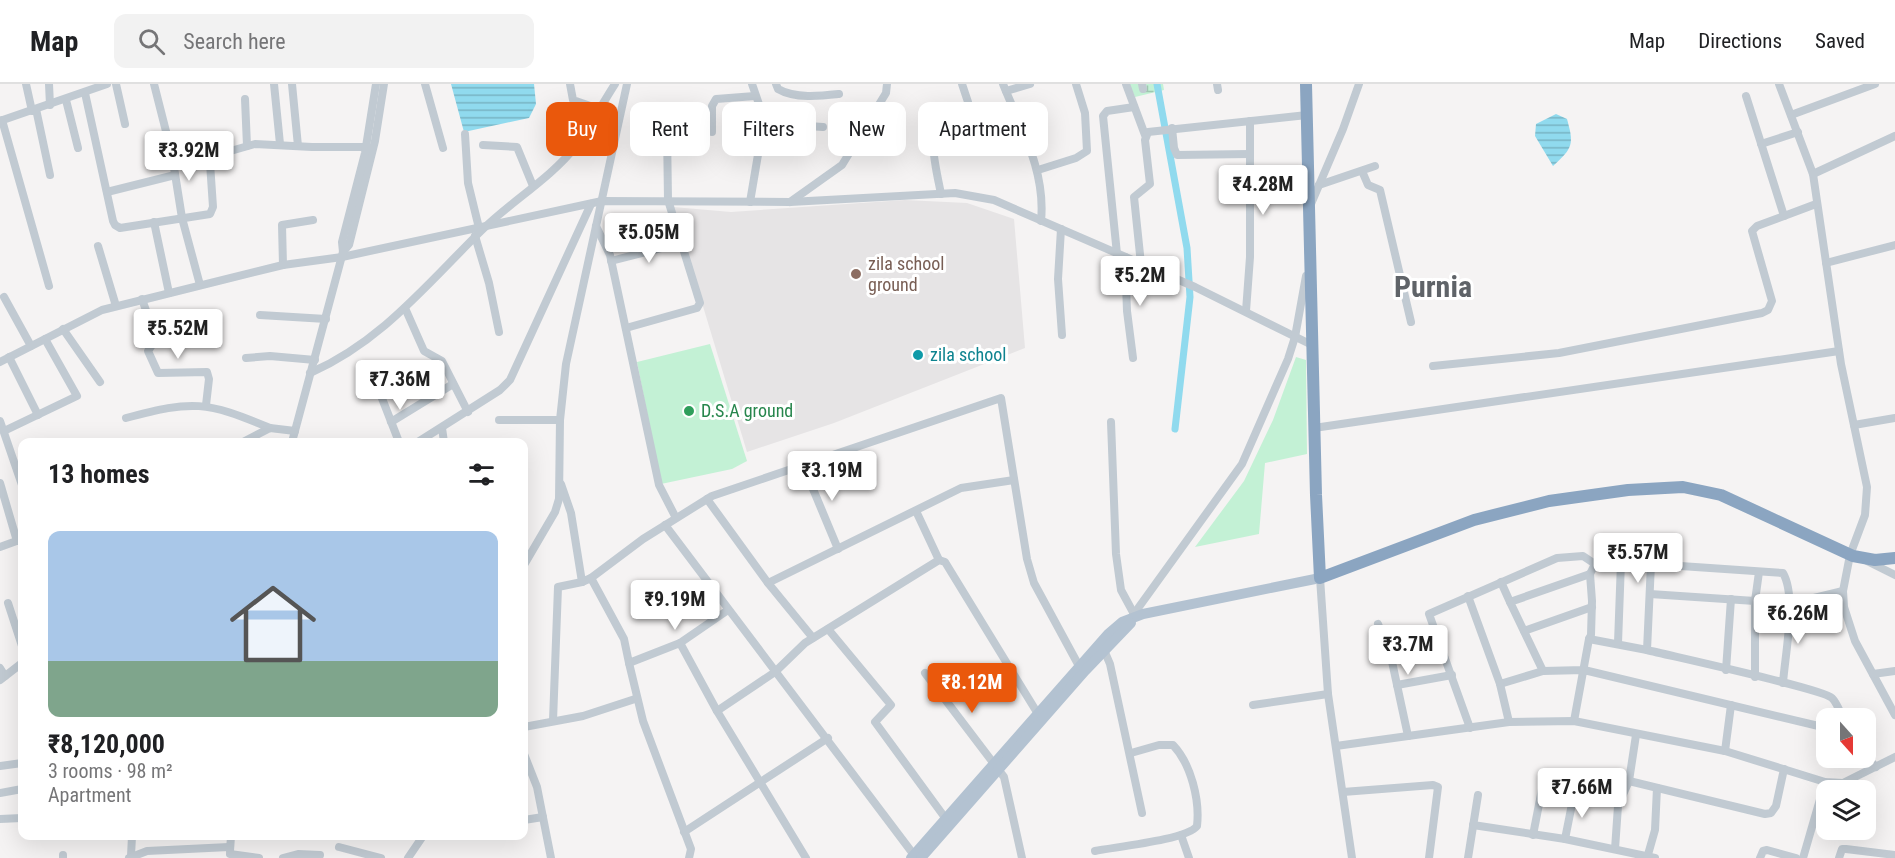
<!DOCTYPE html>
<meta charset="utf-8">
<style>
:root{--surface:#fff;--page:#f2f2f2;--text:#202124;--muted:#757577;--line:#e0e0e0;--accent:#ea580c}
body{margin:0;font-family:"Roboto Condensed",sans-serif;background:var(--page);color:var(--text);height:100vh;display:flex;flex-direction:column;font-size:22px;white-space:nowrap}
*{box-sizing:border-box;margin:0}
p{font-size:20px;color:var(--muted)}
.icon{flex:none;width:33px;height:33px;fill:none;stroke:currentColor;stroke-width:2;stroke-linecap:round;stroke-linejoin:round}
.map{position:relative;flex:1;overflow:hidden}
.drawer{position:absolute;left:18px;top:354px;width:510px;height:402px;display:flex;flex-direction:column;background:var(--surface);border-radius:12px;box-shadow:0 6px 24px #0002}
.drawer>*{flex:none}
.hud{position:absolute;left:546px;top:18px;width:570px;height:54px;display:flex;gap:12px}
.needle{width:39px;rotate:159deg}
.fabs{position:absolute;left:1816px;top:624px;display:grid;gap:12px}
.fabs a{display:grid;place-items:center;width:60px;height:60px;border-radius:12px;background:var(--surface);box-shadow:0 6px 24px #0002;font-size:30px}
.price{position:absolute;translate:-50% -51px;padding:0 14px;border-radius:6px;background:#fff;color:#222;font-size:20px;line-height:39px;filter:drop-shadow(0 2px 3px #0008)}
.price::after{content:'';position:absolute;left:50%;top:36px;width:18px;height:14px;margin-left:-9px;background:inherit;clip-path:polygon(0 0,100% 0,50% 100%)}
.price.active{background:var(--accent);color:#fff}
ul{padding:0;list-style:none}
li{display:grid;align-content:center;gap:12px;height:318px;padding:0 30px}
li span{display:grid;place-items:center;height:186px;border-radius:12px;color:#555}
li>.icon{margin-inline-start:auto}
span .icon{width:108px;height:108px;fill:#fffc;stroke-width:1}
li b{font-size:26px}
h2{display:flex;justify-content:space-between;align-items:center;height:72px;padding:0 30px;font-size:26px}
.tag{padding:0 21px;border-radius:12px;background:var(--surface);box-shadow:0 6px 24px #0002;font-size:21px;line-height:54px}
.tag.active{background:var(--accent);color:#fff}
header{display:flex;align-items:center;gap:36px;box-sizing:border-box;height:84px;padding:0 30px;background:var(--surface);border-bottom:2px solid var(--line)}
header strong{font-size:28px}
nav{display:flex;gap:33px;margin-inline-start:auto;font-size:21px}
.search{width:420px;height:54px;background:var(--page);display:flex;align-items:center;gap:15px;box-sizing:border-box;padding:0 21px;border-radius:12px;color:var(--muted);font-size:22px}
.map>svg:first-child{display:block}
</style>
<header>
<strong>Map</strong>
<div class="search"><svg class="icon" aria-label="search" viewBox="0 0 24 24"><circle cx="10" cy="10" r="6"/><path d="M15 15l6 6"/></svg>Search here</div>
<nav><a>Map</a><a>Directions</a><a>Saved</a></nav>
</header>
<div class="map">
<svg width="1895" height="774" viewBox="0 0 1895 774">
<defs>
<pattern id="wetland-marsh" width="20" height="14" patternUnits="userSpaceOnUse" patternTransform="scale(1.5)"><rect width="20" height="14" fill="#c3f1d5"/><path d="M1 5h8M5 5V1M11 12h8M15 12V8" fill="none" stroke="#a0c6b0"/></pattern>
<pattern id="water-rules" width="6" height="5" patternUnits="userSpaceOnUse" patternTransform="scale(1.5)"><rect width="6" height="5" fill="#90daee"/><path d="M0 2.5h6" fill="none" stroke="#78b4c4"/></pattern>
</defs>
<rect width="100%" height="100%" fill="#f5f3f3"/>
<!-- education -->
<polygon fill="#e6e4e5" points="905,116 967,119 1014,135 1025,264 834,339 747,368 673,123 731,128"/>
<!-- wetland -->
<polygon fill="url(#wetland-marsh)" points="1129,0 1163,0 1164,6 1135,13"/>
<!-- park -->
<g fill="#c3f1d5">
<polygon points="710,260 747,377 732,385 661,400 637,278"/>
<polygon points="1296,273 1306,276 1307,370 1265,379 1259,450 1195,463 1244,397 1273,336"/>
</g>
<!-- water -->
<g fill="url(#water-rules)">
<polygon points="451,0 534,0 536,20 529,34 464,48"/>
<path d="M 1556,30 L 1567,35 C 1574,60 1573,64 1553,82 L 1535,52 L 1536,40 Z"/>
</g>
<g fill="none" stroke-linecap="round" stroke-linejoin="round">
<!-- canal -->
<polyline stroke="#90daee" stroke-width="7" points="1157,0 1187,164 1190,213 1175,345"/>
<!-- minor -->
<g stroke="#c1cad2" stroke-width="8">
<polyline points="26,0 32,27"/>
<polyline points="49,0 50,21"/>
<polyline points="116,0 125,40"/>
<polyline points="154,0 172,71 182,134 200,201"/>
<polyline points="274,0 280,60"/>
<polyline points="292,0 298,62"/>
<polyline points="425,0 443,64"/>
<polyline points="570,0 573,16 599,25"/>
<path d="M 776,0 L 778,5 C 795,15 821,12 839,10"/>
<polyline points="962,0 968,18"/>
<path d="M 1003,0 C 1021,45 1046,87 1041,137"/>
<polyline points="1126,0 1145,51"/>
<polyline points="1142,0 1143,5"/>
<polyline points="1217,0 1218,6"/>
<polyline points="1779,0 1813,90 1841,280 1867,403 1865,431 1850,471 1843,507 1844,523 1855,557 1895,631"/>
<polyline points="1006,7 1030,0"/>
<polyline points="85,9 113,137 115,141 120,144 210,130 213,123 210,79 220,70 255,60 312,63 366,63"/>
<polyline points="1746,12 1784,132"/>
<polyline points="245,15 247,62"/>
<polyline points="66,16 78,64"/>
<polyline points="36,25 50,91"/>
<polyline points="1791,31 1875,0"/>
<polyline points="2,36 49,202"/>
<polyline points="0,37 107,0"/>
<polyline points="762,39 823,43"/>
<polyline points="1172,44 1174,64 1177,71 1250,70"/>
<polyline points="712,48 712,22 716,15 755,12"/>
<polyline points="465,50 468,99 479,144"/>
<polyline points="1761,60 1798,48"/>
<polyline points="483,61 517,63 533,102"/>
<polyline points="1038,86 1076,74 1087,67 1085,29 1076,0"/>
<polyline points="1362,87 1368,101 1380,106 1411,238"/>
<polyline points="1813,90 1895,52"/>
<polyline points="1319,101 1375,82"/>
<polyline points="107,108 175,91"/>
<path d="M 941,110 C 939,99 931,66 934,58 C 940,45 999,32 1014,27"/>
<polyline points="750,118 762,47 761,26 752,0"/>
<polyline points="790,118 842,81 886,9 887,0"/>
<polyline points="1311,120 1343,45 1359,0"/>
<polyline points="154,138 169,209"/>
<polyline points="596,142 610,171 659,401 676,434"/>
<polyline points="1061,145 1058,195 1062,251"/>
<polyline points="475,152 489,199 499,248"/>
<polyline points="98,162 116,222"/>
<polyline points="343,168 349,161 375,57 384,0"/>
<polyline points="1117,170 1103,32 1107,27 1134,23"/>
<polyline points="1125,173 1127,227 1133,274"/>
<polyline points="611,177 681,159"/>
<polyline points="1826,179 1895,161"/>
<polyline points="1141,180 1134,113 1150,100 1145,56 1148,48 1307,31"/>
<polyline points="283,181 282,141 313,136"/>
<polyline points="4,213 31,262"/>
<polyline points="142,215 156,255 148,267 158,289 207,288 209,295 206,321"/>
<polyline points="405,224 424,267 442,277 468,328"/>
<polyline points="1246,227 1250,173 1250,37"/>
<polyline points="260,231 326,235"/>
<polyline points="626,244 697,224 700,219 668,116 667,46"/>
<polyline points="63,245 100,298"/>
<polyline points="9,273 38,331"/>
<polyline points="246,274 270,272 315,276"/>
<polyline points="0,278 102,226 283,181 342,173 602,117 790,118 955,109 994,116 1195,203 1312,261"/>
<polyline points="1433,282 1559,269 1762,229 1768,226 1772,217 1752,147 1757,142 1816,120"/>
<path d="M 310,289 C 381,258 427,200 481,147 C 510,118 550,95 576,62 C 590,43 602,20 615,0"/>
<polyline points="378,304 399,358"/>
<path d="M 126,334 C 194,316 205,317 270,344"/>
<polyline points="499,336 560,336"/>
<polyline points="0,337 22,401"/>
<polyline points="391,338 453,300"/>
<polyline points="1111,338 1116,470 1121,506 1134,530"/>
<polyline points="1854,341 1895,334"/>
<polyline points="442,344 444,358"/>
<polyline points="1314,344 1839,267"/>
<polyline points="4,347 77,312 45,255"/>
<polyline points="243,358 270,344 295,347"/>
<polyline points="292,358 343,168 342,158 365,69 376,0"/>
<polyline points="418,358 500,306 510,296 591,120"/>
<polyline points="803,381 838,465"/>
<polyline points="0,399 17,457"/>
<polyline points="561,400 571,429 582,498 591,494 624,555 629,579"/>
<polyline points="707,415 768,499 961,404 1014,396"/>
<polyline points="916,427 939,476"/>
<polyline points="665,441 914,771"/>
<polyline points="0,463 22,455"/>
<polyline points="1867,477 1895,491"/>
<polyline points="524,481 555,428 559,415 560,336 566,280 627,0"/>
<polyline points="1590,490 1595,480 1601,477 1651,480"/>
<polyline points="591,494 643,455 712,412 1001,314 1027,475 1034,499 1079,582"/>
<polyline points="1320,494 1328,610 1352,774"/>
<polyline points="1501,498 1510,518"/>
<polyline points="768,499 813,554"/>
<polyline points="1650,510 1755,517 1759,488"/>
<polyline points="1468,512 1500,600 1543,587"/>
<polyline points="8,519 22,562"/>
<polyline points="1789,520 1843,507"/>
<polyline points="1131,534 1242,380 1288,275 1295,253 1306,192"/>
<polyline points="1378,540 1391,573 1408,652"/>
<polyline points="828,545 891,621 875,638 946,735"/>
<polyline points="1524,547 1592,523"/>
<polyline points="1589,555 1647,566"/>
<polyline points="680,559 728,526"/>
<polyline points="1618,559 1621,478"/>
<polyline points="1104,566 1110,580 1142,729"/>
<polyline points="0,584 5,592"/>
<polyline points="1726,586 1731,515"/>
<polyline points="925,589 1004,693 1022,774"/>
<polyline points="1873,590 1895,587"/>
<polyline points="1755,593 1755,517"/>
<polyline points="0,596 22,579"/>
<path d="M 1783,599 C 1785,571 1797,513 1783,489 L 1651,480 L 1647,566 C 1671,572 1823,605 1832,614 C 1837,619 1840,628 1843,634"/>
<polyline points="1500,600 1509,638"/>
<polyline points="1397,601 1452,591"/>
<polyline points="1253,621 1328,610"/>
<polyline points="717,627 775,588 805,559 939,476 945,478 1038,630"/>
<polyline points="553,637 558,503 582,498"/>
<polyline points="1574,637 1589,555 1591,551 1592,517 1590,490 1510,518 1543,587 1584,586 1827,644"/>
<polyline points="524,643 583,632 635,615"/>
<polyline points="1470,644 1429,530 1557,474 1583,472 1595,480"/>
<polyline points="1336,662 1509,638 1574,637 1725,667 1825,698 1843,699 1895,673"/>
<polyline points="1725,667 1731,621"/>
<polyline points="524,670 537,703 551,774"/>
<polyline points="1866,672 1876,683"/>
<polyline points="0,682 22,679"/>
<polyline points="1629,697 1765,730 1771,729 1776,722 1784,685"/>
<polyline points="1343,708 1433,701 1438,703 1429,774"/>
<polyline points="0,709 22,705"/>
<polyline points="0,735 22,734"/>
<polyline points="524,736 543,733"/>
<polyline points="1473,741 1565,755 1655,774"/>
<polyline points="684,748 828,654"/>
<polyline points="1181,751 1189,774"/>
<polyline points="1533,751 1543,700"/>
<polyline points="1565,755 1574,710"/>
<polyline points="339,763 381,774"/>
<polyline points="1615,765 1618,722 1629,697 1636,651"/>
<polyline points="230,767 231,752"/>
<path d="M 1095,767 C 1114,763 1187,756 1197,742 C 1200,716 1191,680 1173,661 L 1159,661 L 1131,669"/>
<polyline points="230,770 259,774"/>
<polyline points="63,771 63,774"/>
<polyline points="131,772 132,752"/>
<polyline points="129,774 147,767 229,763"/>
<polyline points="283,774 298,770 320,771"/>
<polyline points="408,774 423,752"/>
<polyline points="689,774 691,765 643,637 629,579 680,559 717,627 806,774"/>
<polyline points="1468,774 1478,711"/>
<polyline points="1647,774 1655,746 1657,704"/>
<polyline points="1760,774 1763,767 1767,766 1796,774"/>
<polyline points="1803,774 1825,698"/>
<polyline points="1839,774 1842,765 1846,765 1895,771"/>
</g>
<!-- major -->
<g stroke="#b3c2d1" stroke-width="10">
<polyline points="911,774 1108,550 1122,538 1143,530 1320,494"/>
<polyline points="921,774 1085,587 1131,539"/>
</g>
<!-- highway -->
<polyline stroke="#8ba5c1" stroke-width="12" points="1306,0 1316,411 1320,494 1474,436 1549,417 1628,406 1683,403 1721,411 1853,472 1875,476 1895,474"/>
</g>
<!-- markers -->
<circle fill="#8d6e63" stroke="#fff" stroke-width="2" cx="856" cy="190" r="6"/>
<circle fill="#0f9aa8" stroke="#fff" stroke-width="2" cx="918" cy="271" r="6"/>
<circle fill="#2e9e5b" stroke="#fff" stroke-width="2" cx="689" cy="327" r="6"/>
<g text-anchor="middle" stroke-width="6" stroke-linejoin="round" paint-order="stroke">
<!-- education labels -->
<g font-size="18" fill="#785e54" stroke="#fff" text-anchor="start">
<text x="868" y="186">zila school<tspan x="868" dy="21">ground</tspan></text>
</g>
<!-- culture labels -->
<g font-size="18" fill="#0d838f" stroke="#fff" text-anchor="start">
<text x="930" y="277">zila school</text>
</g>
<!-- leisure labels -->
<g font-size="18" fill="#27864d" stroke="#fff" text-anchor="start">
<text x="701" y="333">D.S.A ground</text>
</g>
<!-- town labels -->
<g font-size="30" font-weight="bold" fill="#5f6368" stroke="#fff">
<text x="1433" y="213">Purnia</text>
</g>
</g>
</svg>
<div class="fabs">
<a><svg class="needle" viewBox="-14 -14 28 28"><path d="M0-13l5 13h-10z" fill="#e53935"/><path d="M0 13l5-13h-10z" fill="#757577"/></svg></a>
<a><svg class="icon" aria-label="layers" viewBox="0 0 24 24"><path d="M12 4l9 5-9 5-9-5zM3 14l9 5 9-5"/></svg></a>
</div>
<b class="price" style="left:189px;top:98px">₹3.92M</b>
<b class="price" style="left:1263px;top:132px">₹4.28M</b>
<b class="price" style="left:649px;top:180px">₹5.05M</b>
<b class="price" style="left:1140px;top:223px">₹5.2M</b>
<b class="price" style="left:178px;top:276px">₹5.52M</b>
<b class="price" style="left:400px;top:327px">₹7.36M</b>
<b class="price" style="left:832px;top:418px">₹3.19M</b>
<b class="price" style="left:1638px;top:500px">₹5.57M</b>
<b class="price" style="left:675px;top:547px">₹9.19M</b>
<b class="price" style="left:1798px;top:561px">₹6.26M</b>
<b class="price" style="left:1408px;top:592px">₹3.7M</b>
<b class="price active" style="left:972px;top:630px">₹8.12M</b>
<b class="price" style="left:1582px;top:735px">₹7.66M</b>
<div class="hud">
<a class="tag active">Buy</a>
<a class="tag">Rent</a>
<a class="tag">Filters</a>
<a class="tag">New</a>
<a class="tag">Apartment</a>
</div>
<section class="drawer">
<h2>13 homes<svg class="icon" aria-label="filters" viewBox="0 0 24 24"><path d="M4 7h16M4 17h16"/><circle cx="9" cy="7" r="2"/><circle cx="15" cy="17" r="2"/></svg></h2>
<ul>
<li><span style="background:linear-gradient(#a9c7e8 70%,#7fa58c 0)"><svg class="icon" aria-label="home" viewBox="0 0 24 24"><path d="M3 11l9-7 9 7M6 9v11h12V9"/></svg></span><div><b>₹8,120,000</b><p>3 rooms · 98 m²</p><p>Apartment</p></div></li>
</ul>
</section>
</div>
